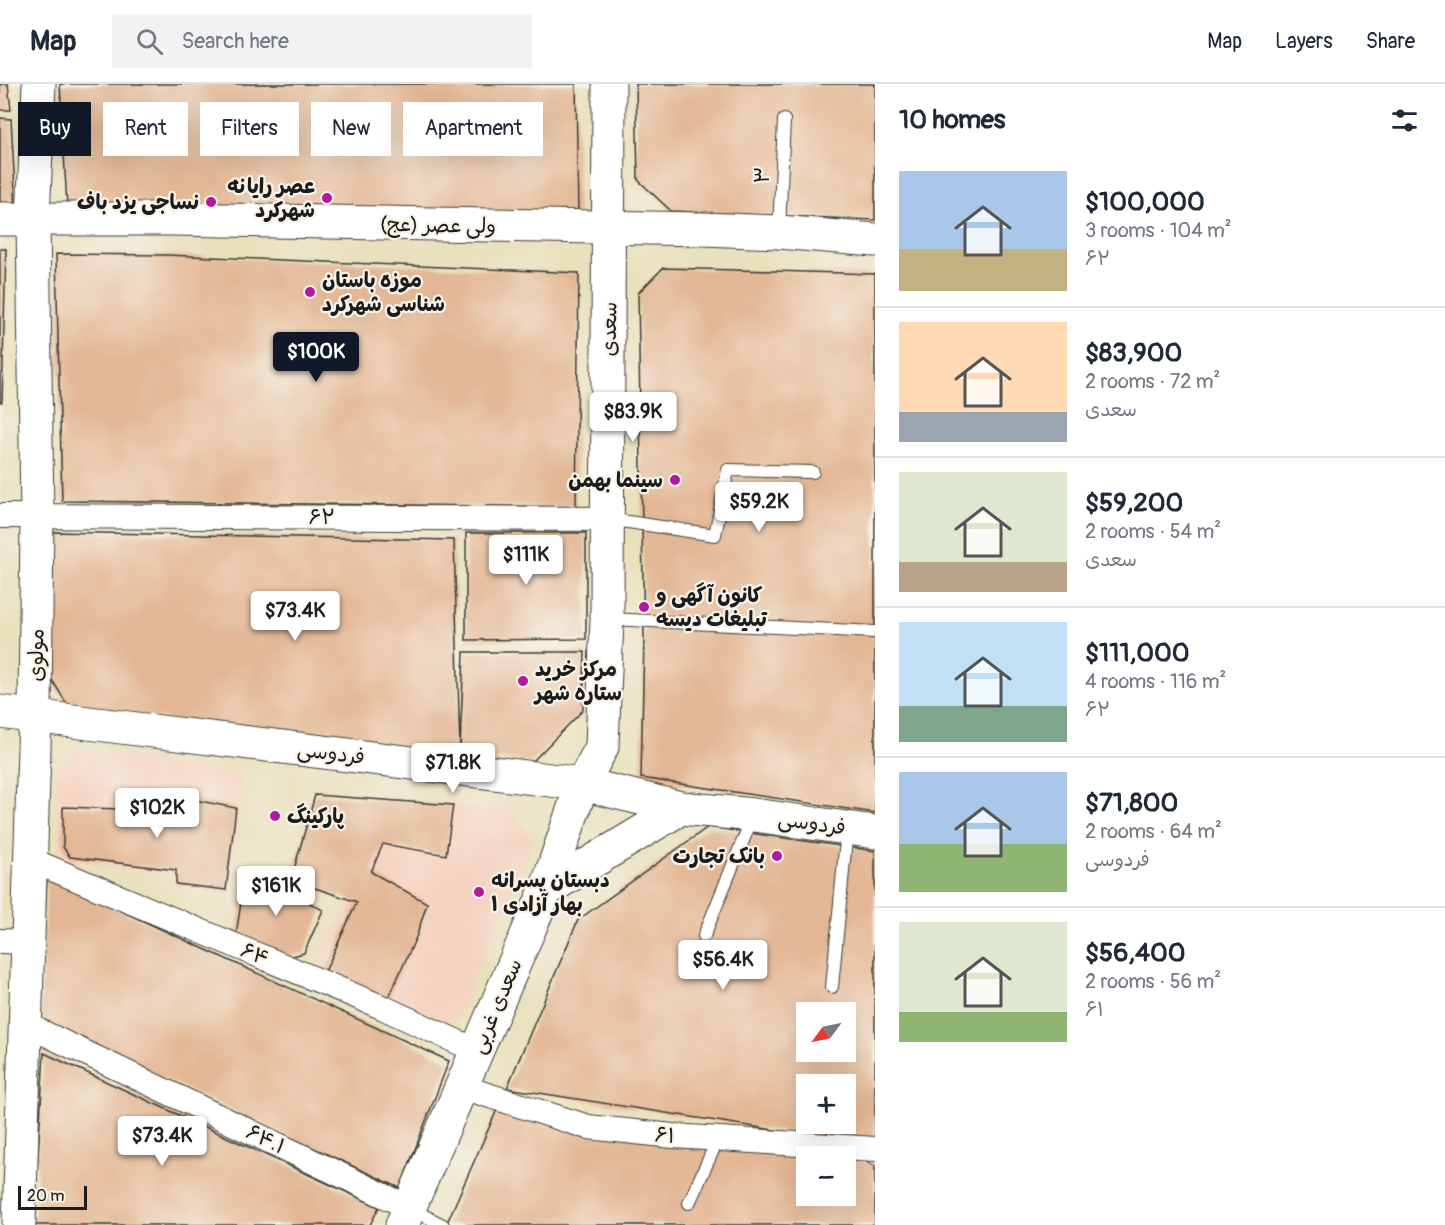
<!DOCTYPE html>
<meta charset="utf-8">
<style>
:root{--surface:#fff;--page:#f2f2f3;--text:#1f2937;--muted:#747a83;--line:#e0e1e3;--accent:#111827}
body{margin:0;font-family:Pangolin,"Playpen Sans Arabic",sans-serif;background:var(--page);color:var(--text);height:100vh;display:flex;flex-direction:column;font-size:22px;white-space:nowrap}
*{box-sizing:border-box;margin:0}
p{font-size:20px;color:var(--muted)}
.icon{flex:none;width:33px;height:33px;fill:none;stroke:currentColor;stroke-width:2;stroke-linecap:round;stroke-linejoin:round}
.map{position:relative;flex:1;overflow:hidden}
.sheet{display:flex;flex-direction:column;background:var(--surface);width:570px}
.sheet>*{flex:none}
.guide{position:absolute;left:18px;top:18px;width:570px;height:54px;display:flex;gap:12px}
.needle{width:39px;rotate:237deg}
.fabs{position:absolute;left:796px;top:918px;display:grid;gap:12px}
.fabs a{display:grid;place-items:center;width:60px;height:60px;border-radius:0px;background:var(--surface);box-shadow:0 6px 24px #0002;font-size:30px}
.scale{position:absolute;left:18px;bottom:15px;width:69px;box-sizing:border-box;padding-left:6px;border:3px solid #1c1c1c;border-top:0;font-size:16px;line-height:21px;white-space:nowrap;color:#1c1c1c;-webkit-text-stroke:4px #f7f3e8;paint-order:stroke}
.price{position:absolute;translate:-50% -51px;padding:0 14px;border-radius:6px;background:#fff;color:#222;font-size:20px;line-height:39px;filter:drop-shadow(0 2px 3px #0008)}
.price::after{content:'';position:absolute;left:50%;top:36px;width:18px;height:14px;margin-left:-9px;background:inherit;clip-path:polygon(0 0,100% 0,50% 100%)}
.price.on{background:var(--accent);color:#fff}
ul{padding:0;list-style:none}
li{display:flex;align-items:center;gap:18px;height:150px;padding:0 24px}
li+li{border-top:2px solid var(--line)}
li span{display:grid;place-items:center;flex:none;width:168px;height:120px;border-radius:0px;color:#555}
li>.icon{margin-inline-start:auto}
span .icon{width:72px;height:72px;fill:#fffc;stroke-width:1}
li b{font-size:26px}
h2{display:flex;justify-content:space-between;align-items:center;height:72px;padding:0 24px;font-size:26px}
.pill{padding:0 21px;border-radius:0px;background:var(--surface);box-shadow:0 6px 24px #0002;font-size:21px;line-height:54px}
.pill.on{background:var(--accent);color:#fff}
header{display:flex;align-items:center;gap:36px;box-sizing:border-box;height:84px;padding:0 30px;background:var(--surface);border-bottom:2px solid var(--line)}
header strong{font-size:28px}
nav{display:flex;gap:33px;margin-inline-start:auto;font-size:21px}
.search{width:420px;height:54px;background:var(--page);display:flex;align-items:center;gap:15px;box-sizing:border-box;padding:0 21px;border-radius:0px;color:var(--muted);font-size:22px}
main{display:flex;flex:1;min-height:0}
.map>svg:first-child{display:block}
</style>
<header>
<strong>Map</strong>
<div class="search"><svg class="icon" aria-label="search" viewBox="0 0 24 24"><circle cx="10" cy="10" r="6"/><path d="M15 15l6 6"/></svg>Search here</div>
<nav><a>Map</a><a>Layers</a><a>Share</a></nav>
</header>
<main>
<div class="map">
<svg width="875" height="1141" viewBox="0 0 875 1141">
<rect width="100%" height="100%" fill="#f7f3e8"/>
<filter id="ink" filterUnits="userSpaceOnUse"><feTurbulence type="fractalNoise" baseFrequency=".0167" numOctaves="2"/><feDisplacementMap in="SourceGraphic" scale="12" xChannelSelector="R" yChannelSelector="G"/><feConvolveMatrix kernelMatrix="1 2 1 2 8 2 1 2 1" color-interpolation-filters="sRGB"/></filter>
<filter id="wash" filterUnits="userSpaceOnUse"><feTurbulence type="fractalNoise" baseFrequency=".008" numOctaves="4" result="noise"/><feDisplacementMap in="SourceGraphic" scale="24" xChannelSelector="R" yChannelSelector="G"/><feGaussianBlur stdDeviation="1.35" result="paint"/><feColorMatrix in="noise" values="0 0 0 0 0 0 0 0 0 0 0 0 0 0 0 0 0 1.4 0 .05"/><feComposite in="paint" operator="in"/></filter>
<g filter="url(#wash)">
<rect width="100%" height="100%" fill="#e9e0bd"/>
<!-- built -->
<g fill="#f5d3c1">
<polygon points="74,665 243,692 229,811 171,804 171,790 68,778 59,767 56,691"/>
<polygon points="453,721 515,725 532,758 453,945 313,884 383,760 446,771"/>
</g>
<g id="blocks">
<!-- building -->
<g fill="#e3b795" fill-rule="evenodd">
<polygon points="0,0 8,0 11,26 0,26"/>
<polygon points="60,0 576,0 578,131 67,122"/>
<polygon points="636,0 875,0 875,136 671,127 638,96"/>
<polygon points="0,34 11,35 16,124 0,124"/>
<polygon points="0,165 6,165 2,318 0,318"/>
<polygon points="56,170 167,171 579,189 576,423 62,417"/>
<polygon points="663,184 875,190 875,729 641,694 644,554 638,209"/>
<polygon points="52,448 454,456 460,664 464,568 585,568 583,626 532,678 69,623 50,593"/>
<polygon points="466,449 586,449 586,555 466,556"/>
<polygon points="315,711 453,721 446,771 383,760 371,788 427,819 417,851 384,924 323,892 357,818 291,796"/>
<polygon points="180,713 236,724 226,806 176,800 176,786 70,773 63,763 63,723 178,727"/>
<path d="M 708,743 L 875,767 L 875,1062 L 507,1004 L 578,836 ZM 807,928 L 846,928 L 846,968 L 807,968 ZM 807,1000 L 846,1000 L 846,1040 L 807,1040 Z"/>
<polygon points="246,787 273,792 272,799 323,826 304,869 289,873 236,851"/>
<polygon points="47,793 449,977 400,1104 40,937"/>
<polygon points="44,969 379,1123 370,1141 34,1141"/>
<polygon points="499,1021 807,1072 807,1112 846,1112 846,1072 855,1072 875,1082 875,1141 446,1141"/>
</g>
</g>
</g>
<g filter="url(#ink)">
<use href="#blocks" fill-opacity="0" stroke="#3b3934" stroke-width="1.5"/>
<g fill="none" stroke-linecap="round" stroke-linejoin="round">
<!-- service casing -->
<g stroke="#3b3934" stroke-width="14">
<g id="service">
<polyline points="779,147 784,36"/>
<polyline points="608,435 715,451 728,386 813,388"/>
<polyline points="610,535 875,548"/>
<polyline points="704,852 753,732"/>
<polyline points="832,903 847,745"/>
<polyline points="689,1119 718,1055"/>
<polyline points="411,1125 443,1141"/>
</g>
</g>
<!-- minor casing -->
<g stroke="#3b3934" stroke-width="26">
<g id="minor">
<polyline points="0,432 606,435"/>
<polyline points="31,776 384,924 477,967"/>
<polyline points="0,857 28,858"/>
<polyline points="25,940 410,1124"/>
<polyline points="462,1003 588,1043 673,1052 875,1065"/>
</g>
</g>
<!-- secondary casing -->
<g stroke="#3b3934" stroke-width="35">
<g id="secondary">
<polyline points="0,135 174,135 703,145 779,148 875,156"/>
<polyline points="0,628 582,700 681,724 754,731 875,748"/>
<polyline points="546,806 681,724"/>
<polyline points="19,1141 35,632 37,431 33,134 39,0"/>
<polyline points="402,1141 546,806 582,700 602,663 607,535 609,0"/>
</g>
</g>
<!-- service -->
<use href="#service" stroke="#fff" stroke-width="12"/>
<!-- minor -->
<use href="#minor" stroke="#fff" stroke-width="24"/>
<!-- secondary -->
<use href="#secondary" stroke="#fff" stroke-width="33"/>
</g>
</g>
<!-- markers -->
<g fill="#b5179e" stroke="#f7f3e8" stroke-width="2">
<circle cx="327" cy="114" r="6"/>
<circle cx="211" cy="118" r="6"/>
<circle cx="310" cy="208" r="6"/>
<circle cx="675" cy="396" r="6"/>
<circle cx="644" cy="523" r="6"/>
<circle cx="523" cy="597" r="6"/>
<circle cx="275" cy="732" r="6"/>
<circle cx="777" cy="772" r="6"/>
<circle cx="479" cy="808" r="6"/>
</g>
<g text-anchor="middle" stroke-width="4.5" stroke-linejoin="round" paint-order="stroke">
<!-- street labels -->
<g font-size="21" fill="#1c1c1c" stroke="#f7f3e8">
<text transform="translate(762 91) rotate(-87)" y="7">۳</text>
<text transform="translate(438 141) rotate(1)" y="7">ولی عصر (عج)</text>
<text transform="translate(609 245) rotate(-89)" y="7">سعدی</text>
<text x="322" y="440">۶۲</text>
<text transform="translate(36 571) rotate(-89)" y="7">مولوی</text>
<text transform="translate(331 669) rotate(7)" y="7">فردوسی</text>
<text transform="translate(812 739) rotate(8)" y="7">فردوسی</text>
<text transform="translate(255 870) rotate(23)" y="7">۶۴</text>
<text transform="translate(496 922) rotate(-67)" y="7">سعدی غربی</text>
<text transform="translate(665 1051) rotate(5)" y="7">۶۱</text>
<text transform="translate(266 1055) rotate(26)" y="7">۶۴.۱</text>
</g>
<!-- poi labels -->
<g font-size="21" font-weight="bold" fill="#1c1c1c" stroke="#f7f3e8" text-anchor="start">
<text x="315" y="109" text-anchor="end">عصر رایانه<tspan x="315" dy="24">شهرکرد</tspan></text>
<text x="199" y="125" text-anchor="end">نساجی یزد باف</text>
<text x="322" y="203">موزه باستان<tspan x="322" dy="24">شناسی شهرکرد</tspan></text>
<text x="663" y="403" text-anchor="end">سینما بهمن</text>
<text x="656" y="518">کانون آگهی و<tspan x="656" dy="24">تبلیغات دیسه</tspan></text>
<text x="535" y="592">مرکز خرید<tspan x="535" dy="24">ستاره شهر</tspan></text>
<text x="287" y="739">پارکینگ</text>
<text x="765" y="779" text-anchor="end">بانک تجارت</text>
<text x="491" y="803">دبستان پسرانه<tspan x="491" dy="24">بهار آزادی ۱</tspan></text>
</g>
</g>
</svg>
<div class="fabs">
<a><svg class="needle" viewBox="-14 -14 28 28"><path d="M0-13l5 13h-10z" fill="#e53935"/><path d="M0 13l5-13h-10z" fill="#747a83"/></svg></a>
<a>+</a>
<a>−</a>
</div>
<div class="scale">20 m</div>
<b class="price on" style="left:316px;top:299px">$100K</b>
<b class="price" style="left:633px;top:359px">$83.9K</b>
<b class="price" style="left:759px;top:449px">$59.2K</b>
<b class="price" style="left:526px;top:502px">$111K</b>
<b class="price" style="left:295px;top:558px">$73.4K</b>
<b class="price" style="left:453px;top:710px">$71.8K</b>
<b class="price" style="left:157px;top:755px">$102K</b>
<b class="price" style="left:276px;top:833px">$161K</b>
<b class="price" style="left:723px;top:907px">$56.4K</b>
<b class="price" style="left:162px;top:1083px">$73.4K</b>
<div class="guide">
<a class="pill on">Buy</a>
<a class="pill">Rent</a>
<a class="pill">Filters</a>
<a class="pill">New</a>
<a class="pill">Apartment</a>
</div>
</div>
<section class="sheet">
<h2>10 homes<svg class="icon" aria-label="filters" viewBox="0 0 24 24"><path d="M4 7h16M4 17h16"/><circle cx="9" cy="7" r="2"/><circle cx="15" cy="17" r="2"/></svg></h2>
<ul>
<li><span style="background:linear-gradient(#a9c7e8 65%,#c2b280 0)"><svg class="icon" aria-label="home" viewBox="0 0 24 24"><path d="M3 11l9-7 9 7M6 9v11h12V9"/></svg></span><div><b>$100,000</b><p>3 rooms · 104 m²</p><p>۶۲</p></div></li>
<li><span style="background:linear-gradient(#ffd9b3 75%,#9aa5b1 0)"><svg class="icon" aria-label="home" viewBox="0 0 24 24"><path d="M3 11l9-7 9 7M6 9v11h12V9"/></svg></span><div><b>$83,900</b><p>2 rooms · 72 m²</p><p>سعدی</p></div></li>
<li><span style="background:linear-gradient(#dfe7d0 75%,#b9a48a 0)"><svg class="icon" aria-label="home" viewBox="0 0 24 24"><path d="M3 11l9-7 9 7M6 9v11h12V9"/></svg></span><div><b>$59,200</b><p>2 rooms · 54 m²</p><p>سعدی</p></div></li>
<li><span style="background:linear-gradient(#bfe0f5 70%,#7fa58c 0)"><svg class="icon" aria-label="home" viewBox="0 0 24 24"><path d="M3 11l9-7 9 7M6 9v11h12V9"/></svg></span><div><b>$111,000</b><p>4 rooms · 116 m²</p><p>۶۲</p></div></li>
<li><span style="background:linear-gradient(#a9c7e8 60%,#8fb573 0)"><svg class="icon" aria-label="home" viewBox="0 0 24 24"><path d="M3 11l9-7 9 7M6 9v11h12V9"/></svg></span><div><b>$71,800</b><p>2 rooms · 64 m²</p><p>فردوسی</p></div></li>
<li><span style="background:linear-gradient(#dfe7d0 75%,#8fb573 0)"><svg class="icon" aria-label="home" viewBox="0 0 24 24"><path d="M3 11l9-7 9 7M6 9v11h12V9"/></svg></span><div><b>$56,400</b><p>2 rooms · 56 m²</p><p>۶۱</p></div></li>
</ul>
</section>
</main>
